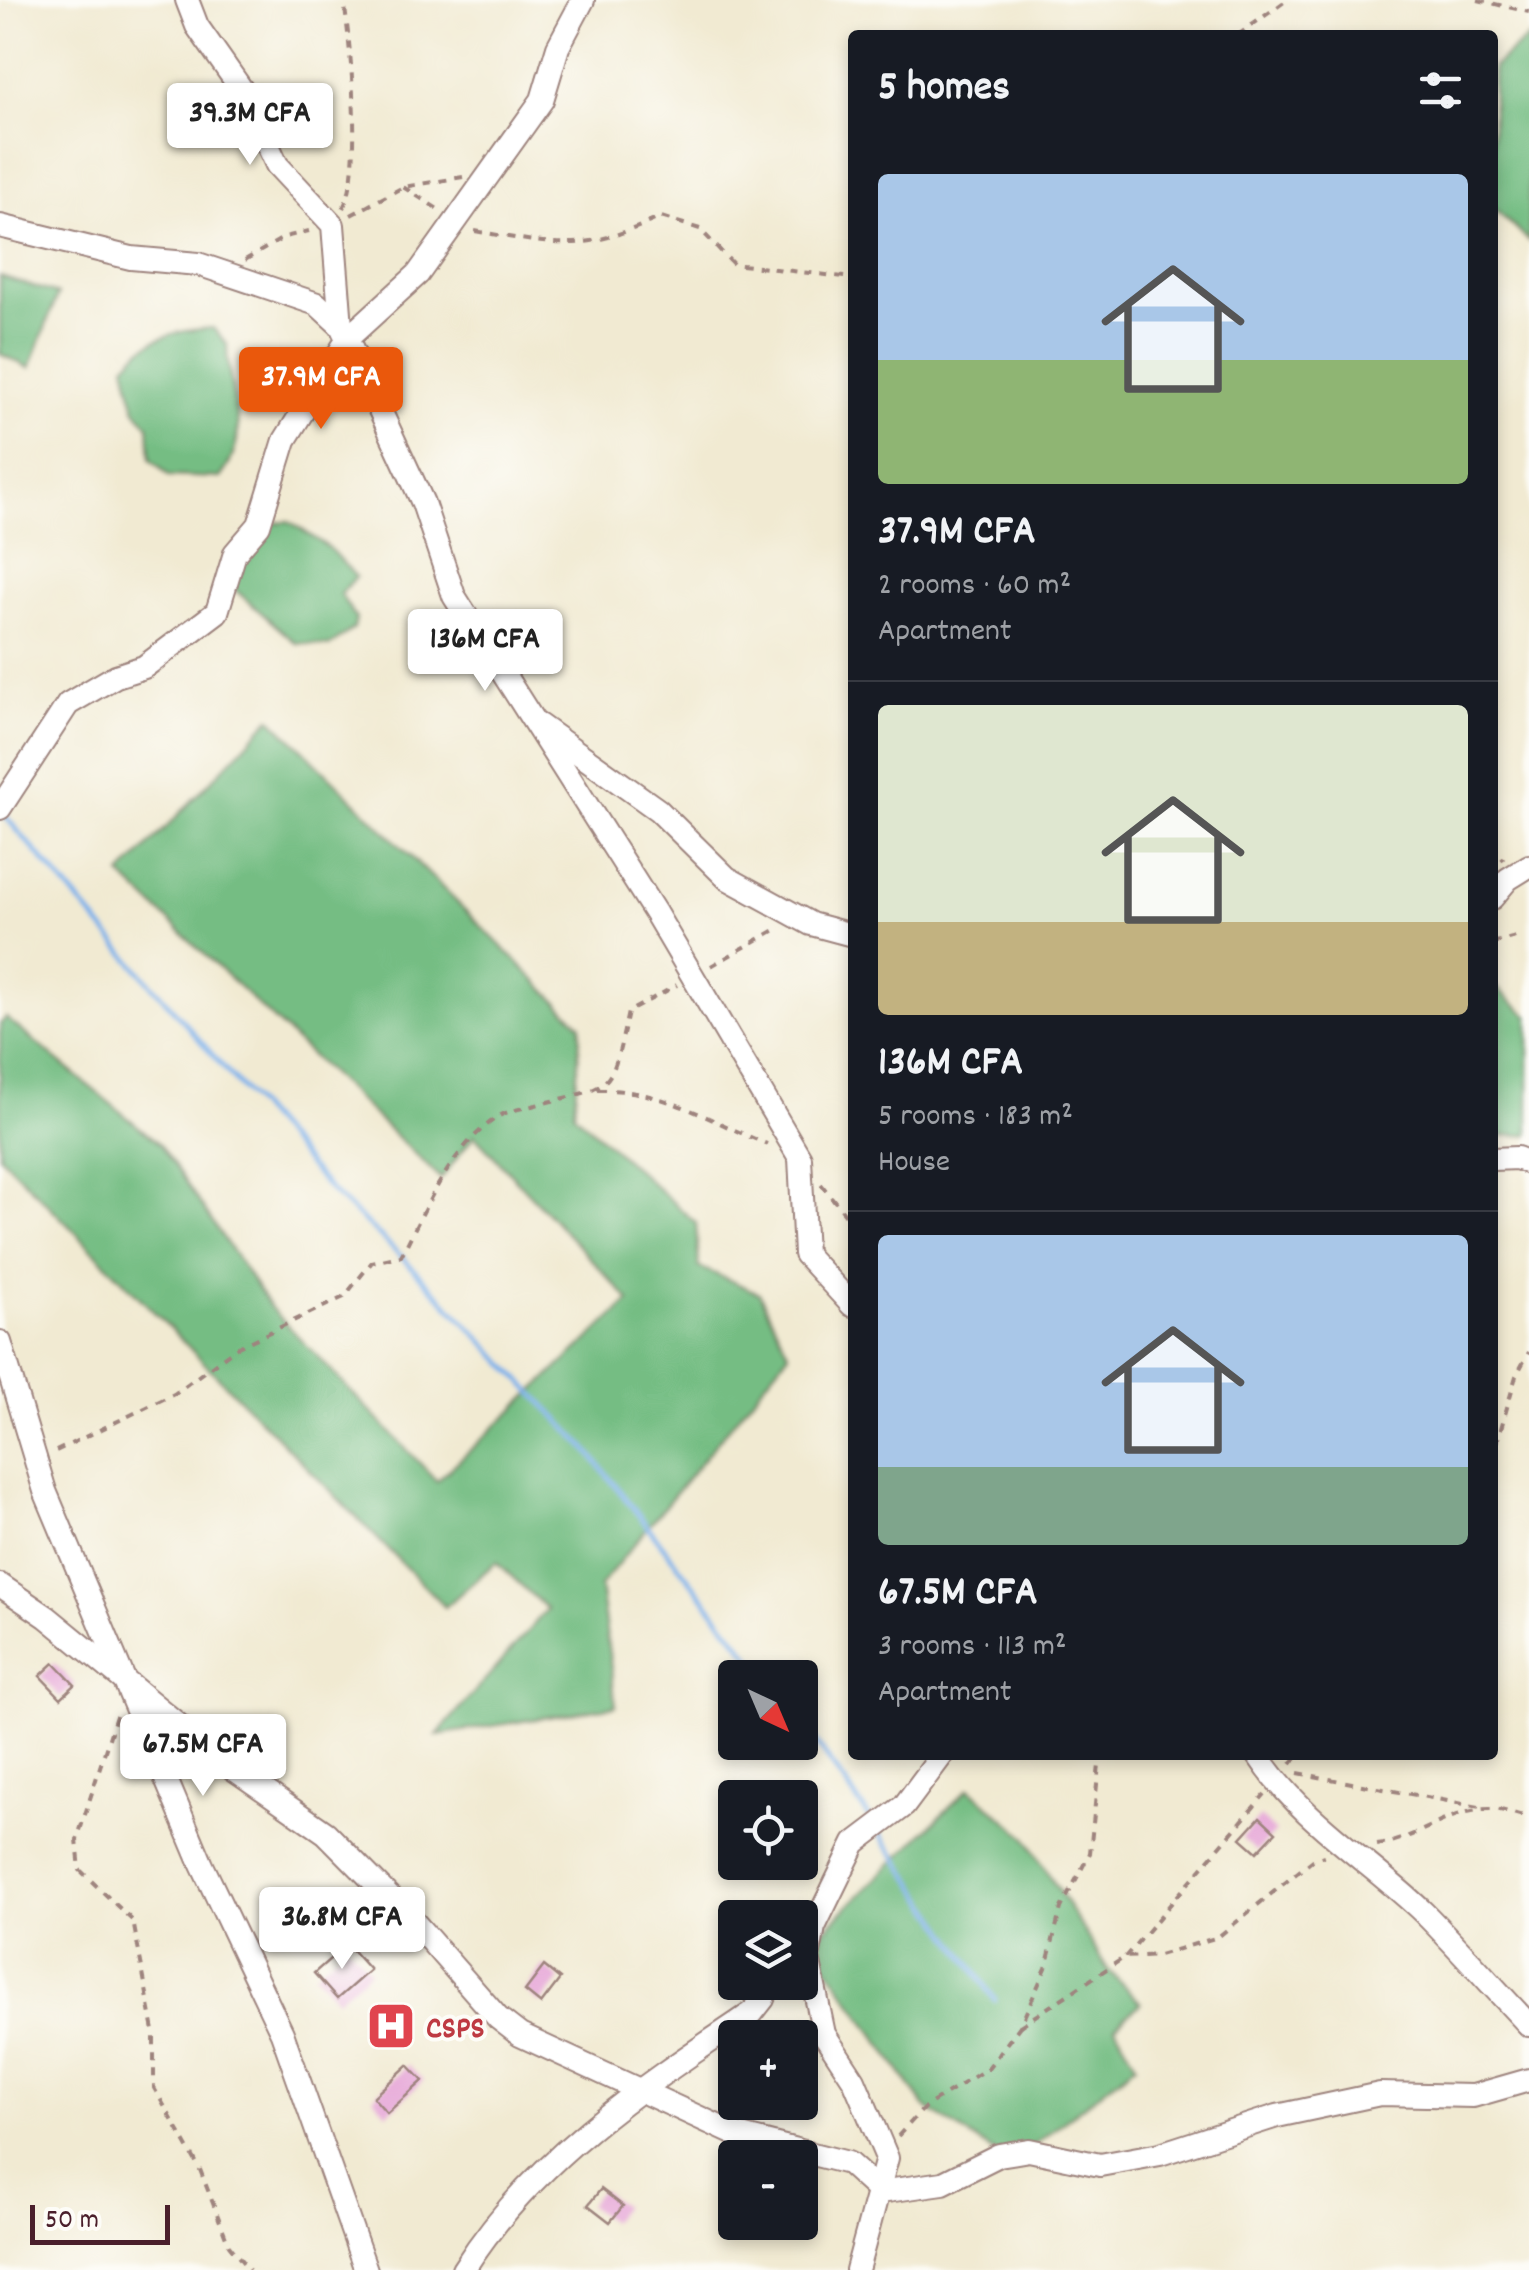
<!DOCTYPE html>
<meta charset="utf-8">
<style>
:root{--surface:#171b24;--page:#20242c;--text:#f1f3f6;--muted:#9ea1a6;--line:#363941;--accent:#ea580c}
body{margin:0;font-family:Dekko,sans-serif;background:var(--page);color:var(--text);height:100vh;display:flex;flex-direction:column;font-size:38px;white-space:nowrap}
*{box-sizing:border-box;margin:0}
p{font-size:32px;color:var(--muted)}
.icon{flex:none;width:55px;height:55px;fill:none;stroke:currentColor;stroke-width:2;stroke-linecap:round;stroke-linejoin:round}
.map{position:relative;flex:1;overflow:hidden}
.panel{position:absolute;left:848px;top:30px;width:650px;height:1730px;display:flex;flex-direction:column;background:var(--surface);border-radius:10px;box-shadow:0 5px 15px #0003}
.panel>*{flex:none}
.needle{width:65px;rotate:136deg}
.controls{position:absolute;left:718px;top:1660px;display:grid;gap:20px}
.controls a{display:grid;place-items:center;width:100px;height:100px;border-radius:10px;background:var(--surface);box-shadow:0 5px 15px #0003;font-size:50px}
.scale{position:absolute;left:30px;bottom:25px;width:140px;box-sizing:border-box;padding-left:10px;border:5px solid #4a1f2b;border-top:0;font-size:28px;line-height:35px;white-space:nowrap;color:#4a1f2b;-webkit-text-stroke:8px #fdfcf7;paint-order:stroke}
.price{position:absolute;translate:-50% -85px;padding:0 22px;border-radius:10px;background:#fff;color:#222;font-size:32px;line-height:65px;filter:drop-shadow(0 2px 5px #0008)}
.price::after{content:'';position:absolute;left:50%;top:60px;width:30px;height:22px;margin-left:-15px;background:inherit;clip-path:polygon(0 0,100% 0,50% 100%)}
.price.current{background:var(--accent);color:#fff}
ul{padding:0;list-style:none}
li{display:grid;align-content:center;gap:20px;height:530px;padding:0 30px}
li+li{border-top:2px solid var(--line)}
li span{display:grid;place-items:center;height:310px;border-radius:10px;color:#555}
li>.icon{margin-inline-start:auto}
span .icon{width:180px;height:180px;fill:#fffc;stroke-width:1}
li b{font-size:42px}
h2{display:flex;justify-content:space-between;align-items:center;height:120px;padding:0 30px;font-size:42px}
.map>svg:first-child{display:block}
</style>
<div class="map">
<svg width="1529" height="2270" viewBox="0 0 1529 2270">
<rect width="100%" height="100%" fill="#fdfcf7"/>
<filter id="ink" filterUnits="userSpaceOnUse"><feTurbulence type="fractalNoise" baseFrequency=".01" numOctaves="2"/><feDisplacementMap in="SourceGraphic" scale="20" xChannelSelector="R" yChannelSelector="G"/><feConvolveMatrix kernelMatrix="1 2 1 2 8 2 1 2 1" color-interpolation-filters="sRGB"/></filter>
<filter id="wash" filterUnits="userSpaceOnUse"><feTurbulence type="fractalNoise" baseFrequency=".0048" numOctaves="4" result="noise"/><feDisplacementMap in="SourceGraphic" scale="40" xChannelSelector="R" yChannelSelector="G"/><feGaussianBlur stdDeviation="2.25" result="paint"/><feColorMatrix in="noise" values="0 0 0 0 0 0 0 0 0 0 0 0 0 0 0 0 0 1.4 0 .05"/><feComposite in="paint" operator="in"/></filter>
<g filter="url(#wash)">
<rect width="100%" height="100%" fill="#f1ead2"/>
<!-- forest -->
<g fill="#75bd83" stroke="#606e57" stroke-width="2.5">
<polygon points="1529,37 1529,241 1492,207 1493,67"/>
<polygon points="0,276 58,294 30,368 0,354"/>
<path d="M 213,328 L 227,344 C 226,395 256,431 220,478 L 169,476 L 151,459 L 149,426 L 135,408 L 125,365 C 150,336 176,330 213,328 Z"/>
<polygon points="289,521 329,548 356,577 340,594 356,619 354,628 330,646 296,643 226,582 259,525"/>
<polygon points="271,718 581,1025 574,1113 696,1223 699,1267 759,1293 789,1353 600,1586 616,1706 437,1735 547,1609 496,1562 445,1607 0,1156 0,1024 6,1018 160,1144 269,1306 437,1481 630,1301 474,1135 441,1179 121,875"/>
<polygon points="1492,984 1529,1016 1529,1135 1493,1136"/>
<polygon points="969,1788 1025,1836 1108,1970 1141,2003 1115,2026 1136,2064 1034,2145 999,2155 925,2107 811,1943"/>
</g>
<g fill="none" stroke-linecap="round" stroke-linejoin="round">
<!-- stream -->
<g stroke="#7cb1ea" stroke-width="5">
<polyline points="5,816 330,1190 401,1256 585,1447 767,1678"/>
<polyline points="800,1719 871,1820"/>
<polyline points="880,1834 995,2000"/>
</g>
</g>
<g id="blocks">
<!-- building -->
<g fill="#e5a2d6">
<polygon points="54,1663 75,1685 61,1698 40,1676"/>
<polygon points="1260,1817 1276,1832 1257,1852 1241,1838"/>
<polygon points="347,1944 370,1970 337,1999 314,1973"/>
<polygon points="544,1966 560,1979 541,2004 525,1991"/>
<polygon points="408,2065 423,2081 387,2113 373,2097"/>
<polygon points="601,2189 623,2206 610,2222 588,2205"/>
</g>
</g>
</g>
<g filter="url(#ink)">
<use href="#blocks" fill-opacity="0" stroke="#9e847e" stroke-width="2.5"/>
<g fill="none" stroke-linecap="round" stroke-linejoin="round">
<!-- minor casing -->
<g stroke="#9e847e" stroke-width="26">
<g id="minor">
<polyline points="187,0 197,26 244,93 277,165 333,225 341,326"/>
<polyline points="0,226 131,258 198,264 317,304 341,326 423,503 454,596 656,914 800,1158 805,1254 852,1305"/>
<polyline points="539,725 658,810 727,878 811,924 852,935"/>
<polyline points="0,808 68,704 116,676 144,667 217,612 235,553 259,525 285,440 349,337 418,274 542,100 558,47 583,0"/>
<polyline points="1492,898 1508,879 1529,866"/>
<polyline points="1492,1159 1517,1158 1529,1163"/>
<polyline points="0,1342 45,1491 202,1865 282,2033 366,2270"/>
<polyline points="0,1585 47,1617 225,1763 326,1833 414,1922 498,2018 520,2035 737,2135 848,2163 880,2192 943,2183 999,2155 1029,2150 1100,2165 1160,2154 1277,2116 1380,2094 1473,2096 1529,2080"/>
<path d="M 1258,1755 C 1301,1821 1369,1860 1424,1913 C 1460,1949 1494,1988 1529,2025"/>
<path d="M 463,2270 C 533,2158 645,2085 752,2013 L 763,1999 L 769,1982"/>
<polyline points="857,2270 887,2158 854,2080 824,2034 808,1958 814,1927 855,1843 904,1806 942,1755"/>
</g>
</g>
<!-- path -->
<g stroke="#9e847e" stroke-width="4" stroke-dasharray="8 8" stroke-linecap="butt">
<polyline points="1478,0 1529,12"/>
<polyline points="1238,35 1287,0"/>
<polyline points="403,187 441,211"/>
<path d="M 343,208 C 364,171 350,45 344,0"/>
<polyline points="351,215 403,187 463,177"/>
<path d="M 475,231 C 559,246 582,253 661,217 L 700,229 L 733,264 L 852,278"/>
<polyline points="245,260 285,237 309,231"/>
<polyline points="1492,845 1504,860"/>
<polyline points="1492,943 1520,936"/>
<polyline points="711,966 777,929"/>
<path d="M 598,1090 C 662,1088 709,1121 767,1144"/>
<polyline points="821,1184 852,1223"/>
<path d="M 56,1451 L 174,1394 L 236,1348 L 344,1297 L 372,1262 L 401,1256 C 426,1207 450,1150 496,1118 C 506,1111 520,1109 532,1106 C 614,1085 610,1096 628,1012 L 677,985"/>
<polyline points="1492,1460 1516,1376 1529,1352"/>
<polyline points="116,1716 77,1840 80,1870 133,1921 154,2031 154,2088 199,2167 229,2245 249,2270"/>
<polyline points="1291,1764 1298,1755"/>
<polyline points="1298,1773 1485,1808"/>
<path d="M 1377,1845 C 1416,1840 1450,1809 1490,1809 C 1503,1809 1517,1815 1529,1817"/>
<polyline points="1125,1957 1265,1794"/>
<polyline points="1020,2026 1125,1957 1159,1955 1218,1937 1313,1860 1324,1856"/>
<polyline points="898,2136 925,2107 988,2068 1020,2026 1046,1968 1061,1908 1090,1853 1100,1755"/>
</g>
<!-- minor -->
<use href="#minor" stroke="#fff" stroke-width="22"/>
</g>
</g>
<!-- icons -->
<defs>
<g id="hospital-square" transform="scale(2.5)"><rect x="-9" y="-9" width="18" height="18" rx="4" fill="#e0444e" stroke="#fdfcf7"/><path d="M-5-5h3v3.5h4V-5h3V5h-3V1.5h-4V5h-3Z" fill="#fff"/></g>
</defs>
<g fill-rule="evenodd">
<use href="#hospital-square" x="391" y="2026"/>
</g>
<g text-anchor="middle" stroke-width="8" stroke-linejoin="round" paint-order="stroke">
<!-- health labels -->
<g font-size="32" font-weight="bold" fill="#be3a42" stroke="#fdfcf7" text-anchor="start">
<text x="426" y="2037">CSPS</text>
</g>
</g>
</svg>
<div class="controls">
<a><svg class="needle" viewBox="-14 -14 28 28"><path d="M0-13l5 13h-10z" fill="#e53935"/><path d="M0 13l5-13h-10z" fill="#9ea1a6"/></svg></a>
<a><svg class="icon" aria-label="locate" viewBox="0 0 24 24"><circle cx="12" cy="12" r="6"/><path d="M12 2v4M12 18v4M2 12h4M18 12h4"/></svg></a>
<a><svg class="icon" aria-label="layers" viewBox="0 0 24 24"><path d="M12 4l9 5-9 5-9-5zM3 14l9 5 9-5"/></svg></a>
<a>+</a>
<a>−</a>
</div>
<div class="scale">50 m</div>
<b class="price" style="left:250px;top:168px">39.3M CFA</b>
<b class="price current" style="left:321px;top:432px">37.9M CFA</b>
<b class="price" style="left:485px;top:694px">136M CFA</b>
<b class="price" style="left:203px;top:1799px">67.5M CFA</b>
<b class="price" style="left:342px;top:1972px">36.8M CFA</b>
<section class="panel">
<h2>5 homes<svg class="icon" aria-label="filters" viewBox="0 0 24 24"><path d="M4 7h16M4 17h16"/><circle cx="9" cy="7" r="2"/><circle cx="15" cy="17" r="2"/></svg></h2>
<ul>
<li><span style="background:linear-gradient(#a9c7e8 60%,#8fb573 0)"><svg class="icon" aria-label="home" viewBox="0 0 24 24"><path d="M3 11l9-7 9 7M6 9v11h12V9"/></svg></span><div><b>37.9M CFA</b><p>2 rooms · 60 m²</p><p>Apartment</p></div></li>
<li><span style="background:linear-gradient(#dfe7d0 70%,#c2b280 0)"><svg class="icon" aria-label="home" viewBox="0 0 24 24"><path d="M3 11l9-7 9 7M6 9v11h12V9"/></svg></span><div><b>136M CFA</b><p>5 rooms · 183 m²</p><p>House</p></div></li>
<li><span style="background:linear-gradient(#a9c7e8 75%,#7fa58c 0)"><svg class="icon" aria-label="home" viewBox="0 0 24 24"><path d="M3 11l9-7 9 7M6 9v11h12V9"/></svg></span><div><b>67.5M CFA</b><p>3 rooms · 113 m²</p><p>Apartment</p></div></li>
</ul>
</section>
</div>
